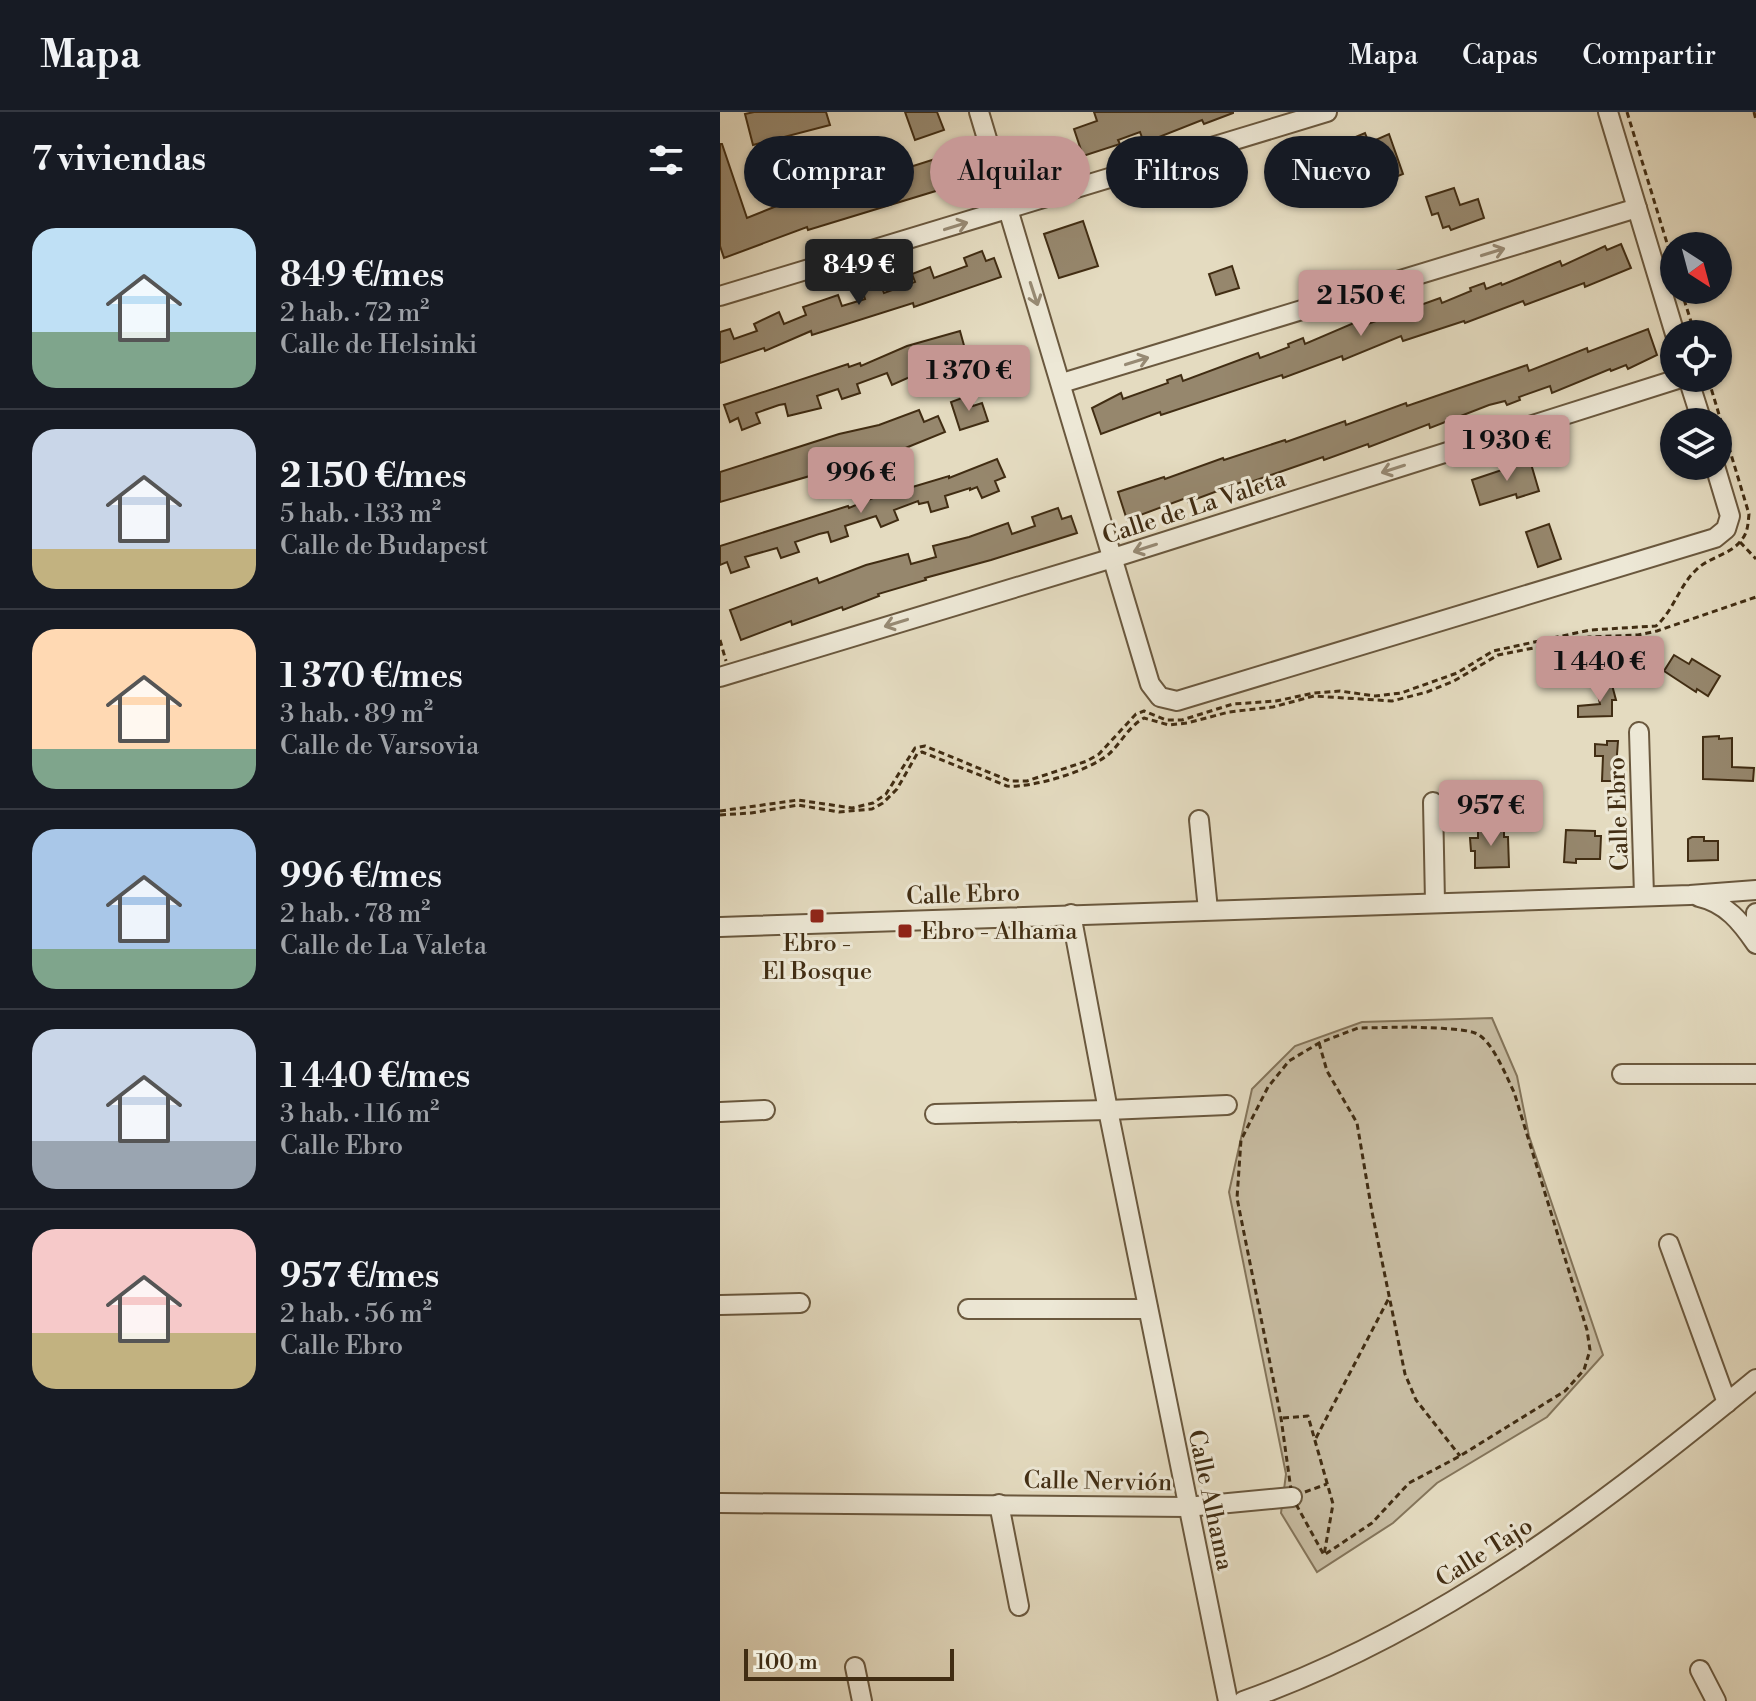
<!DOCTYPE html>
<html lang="es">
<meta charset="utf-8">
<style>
:root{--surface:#171b24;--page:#242831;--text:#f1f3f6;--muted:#9ea1a6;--line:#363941;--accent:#c59692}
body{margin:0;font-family:"Libre Bodoni",serif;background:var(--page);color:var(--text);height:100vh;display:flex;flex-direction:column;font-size:30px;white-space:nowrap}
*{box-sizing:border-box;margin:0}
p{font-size:26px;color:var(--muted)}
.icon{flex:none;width:44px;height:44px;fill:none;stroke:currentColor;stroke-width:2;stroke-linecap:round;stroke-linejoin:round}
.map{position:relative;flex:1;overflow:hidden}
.sheet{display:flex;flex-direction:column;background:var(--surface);width:720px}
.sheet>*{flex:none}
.hud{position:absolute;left:24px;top:24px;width:760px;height:72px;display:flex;gap:16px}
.needle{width:52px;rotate:144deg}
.fabs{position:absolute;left:940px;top:120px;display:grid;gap:16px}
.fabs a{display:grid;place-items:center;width:72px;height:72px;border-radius:50%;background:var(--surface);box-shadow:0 2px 6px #0004;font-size:40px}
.scale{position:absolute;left:24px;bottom:20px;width:210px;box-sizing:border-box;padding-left:8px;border:4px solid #412d13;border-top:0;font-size:22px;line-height:28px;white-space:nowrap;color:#412d13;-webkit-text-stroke:6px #ede8d6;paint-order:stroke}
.price{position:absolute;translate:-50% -68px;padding:0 18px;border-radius:8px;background:var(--accent);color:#111;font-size:26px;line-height:52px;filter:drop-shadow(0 2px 4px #0008)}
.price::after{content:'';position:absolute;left:50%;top:48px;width:24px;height:18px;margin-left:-12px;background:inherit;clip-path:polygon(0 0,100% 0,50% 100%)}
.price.selected{background:#222;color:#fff}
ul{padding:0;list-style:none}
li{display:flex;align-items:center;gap:24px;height:200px;padding:0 32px}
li+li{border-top:2px solid var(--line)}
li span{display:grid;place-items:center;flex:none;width:224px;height:160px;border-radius:24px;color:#555}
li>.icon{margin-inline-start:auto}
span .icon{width:96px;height:96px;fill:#fffc;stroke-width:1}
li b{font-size:34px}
h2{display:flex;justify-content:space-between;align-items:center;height:96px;padding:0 32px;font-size:34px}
.pill{padding:0 28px;border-radius:36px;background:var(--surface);box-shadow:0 2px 6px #0004;font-size:28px;line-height:72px}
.pill.selected{background:var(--accent);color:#111}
header{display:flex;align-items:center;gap:48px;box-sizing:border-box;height:112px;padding:0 40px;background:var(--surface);border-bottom:2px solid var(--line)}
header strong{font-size:38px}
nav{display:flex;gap:44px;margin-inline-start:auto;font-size:28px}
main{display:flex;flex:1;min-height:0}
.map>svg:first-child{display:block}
</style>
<header>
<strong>Mapa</strong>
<nav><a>Mapa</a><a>Capas</a><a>Compartir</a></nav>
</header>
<main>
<section class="sheet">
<h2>7 viviendas<svg class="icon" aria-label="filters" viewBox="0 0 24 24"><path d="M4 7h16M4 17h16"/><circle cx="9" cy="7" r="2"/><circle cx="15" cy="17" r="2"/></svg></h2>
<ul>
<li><span style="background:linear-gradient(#bfe0f5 65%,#7fa58c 0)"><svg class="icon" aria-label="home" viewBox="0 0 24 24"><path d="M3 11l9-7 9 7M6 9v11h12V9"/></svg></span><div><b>849 €/mes</b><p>2 hab. · 72 m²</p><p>Calle de Helsinki</p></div></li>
<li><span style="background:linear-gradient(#c9d6e8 75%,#c2b280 0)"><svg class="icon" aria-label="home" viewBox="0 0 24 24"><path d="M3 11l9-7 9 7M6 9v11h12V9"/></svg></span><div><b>2 150 €/mes</b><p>5 hab. · 133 m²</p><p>Calle de Budapest</p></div></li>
<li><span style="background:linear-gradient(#ffd9b3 75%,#7fa58c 0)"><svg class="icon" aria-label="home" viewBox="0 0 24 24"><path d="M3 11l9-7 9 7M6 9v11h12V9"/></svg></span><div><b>1 370 €/mes</b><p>3 hab. · 89 m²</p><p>Calle de Varsovia</p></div></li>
<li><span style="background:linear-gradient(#a9c7e8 75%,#7fa58c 0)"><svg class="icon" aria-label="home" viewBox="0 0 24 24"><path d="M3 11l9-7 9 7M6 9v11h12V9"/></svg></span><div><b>996 €/mes</b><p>2 hab. · 78 m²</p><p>Calle de La Valeta</p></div></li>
<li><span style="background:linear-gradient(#c9d6e8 70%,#9aa5b1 0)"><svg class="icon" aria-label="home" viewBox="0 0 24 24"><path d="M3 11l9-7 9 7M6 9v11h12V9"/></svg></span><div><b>1 440 €/mes</b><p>3 hab. · 116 m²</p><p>Calle Ebro</p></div></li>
<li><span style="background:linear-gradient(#f6c9c9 65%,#c2b280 0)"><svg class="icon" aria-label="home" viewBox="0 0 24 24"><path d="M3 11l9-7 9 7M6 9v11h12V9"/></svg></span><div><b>957 €/mes</b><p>2 hab. · 56 m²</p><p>Calle Ebro</p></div></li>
</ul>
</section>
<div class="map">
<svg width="1036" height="1589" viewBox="0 0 1036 1589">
<rect width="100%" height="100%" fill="#e4dbc0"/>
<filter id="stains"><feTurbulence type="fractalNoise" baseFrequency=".0025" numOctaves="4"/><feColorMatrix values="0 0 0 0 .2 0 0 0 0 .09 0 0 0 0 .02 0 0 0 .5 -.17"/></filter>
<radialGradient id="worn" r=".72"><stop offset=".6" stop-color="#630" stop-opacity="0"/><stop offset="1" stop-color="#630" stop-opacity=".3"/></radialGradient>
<!-- green -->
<polygon fill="#c8bda3" stroke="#84755b" stroke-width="2" points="772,906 797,964 809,1024 883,1243 827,1305 717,1371 673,1411 597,1460 561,1401 566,1362 509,1080 532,977 575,934 642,910"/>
<!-- building -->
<g fill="#96876d" stroke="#412d13" stroke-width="2">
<polygon points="34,0 106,0 110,13 33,33 25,2"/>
<polygon points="185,0 217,0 224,18 195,28"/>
<polygon points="374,0 513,0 513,1 484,12 482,8 424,31 420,20 398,28 400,32 363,44 354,17 377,9"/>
<polygon points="645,21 649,31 669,22 683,62 661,71 655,57 642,62 640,56 633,59 621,31"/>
<polygon points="0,32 2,32 27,106 64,91 65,93 107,78 108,81 234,41 242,71 88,118 87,115 4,146 0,134"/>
<polygon points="734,76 740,93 758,87 764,106 731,118 729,114 723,116 718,101 712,103 706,85"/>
<polygon points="363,109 378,154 339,166 324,122"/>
<polygon points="901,132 911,156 865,175 864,171 805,193 803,189 745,211 744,209 683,229 681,224 623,248 622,244 563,266 562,263 441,303 440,300 381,322 372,296 401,281 403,287 448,271 447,268 461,263 463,269 538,241 540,246 569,235 568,232 583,226 585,232 643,207 645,213 720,186 722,191 751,179 750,176 764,171 766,177 781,171 782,173 840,149 842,154 885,134 887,138"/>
<polygon points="262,139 266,149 274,146 281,165 194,195 193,191 92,223 91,219 45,239 44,236 0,251 0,220 10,217 14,227 37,219 34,212 59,200 64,212 86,203 83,195 118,183 122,194 145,187 142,177 160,171 164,181 195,170 192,162 210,155 214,166 247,154 244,146"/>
<polygon points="512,154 519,176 496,183 489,162"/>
<polygon points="928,217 937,243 908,257 906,253 891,259 890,257 832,281 830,274 799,285 800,288 787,293 785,289 769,293 710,316 709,312 649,335 648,332 604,348 603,345 528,371 527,368 468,390 466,386 407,408 398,380 444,365 445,367 503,346 504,348 565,328 566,330 625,309 626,313 686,291 687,294 807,253 809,259 867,236 868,240"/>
<polygon points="240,219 245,237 236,240 240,251 221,257 218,246 196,254 199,261 172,273 167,261 137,272 140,281 122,287 118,277 97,284 101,296 68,304 65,292 59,293 36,301 40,311 22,318 18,306 10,310 4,293 128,252 129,255 140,251 141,254 187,234"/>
<polygon points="250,283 253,294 262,291 268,309 240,318 231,290"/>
<polygon points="199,298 204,310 218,304 225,320 183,337 0,390 0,360 119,322 159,313"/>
<polygon points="809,345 819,379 797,386 796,382 760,393 752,368 788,356 786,352"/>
<polygon points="277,347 285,365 275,369 279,379 262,386 257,375 250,378 250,376 225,384 228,395 211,400 208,390 199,392 198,389 174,398 178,408 161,415 156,404 125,414 128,424 111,430 108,420 99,422 75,430 79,440 61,446 57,436 25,445 29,455 11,461 7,450 0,453 0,434 128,394 129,396 177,376 179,379 229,364 229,366"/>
<polygon points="338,396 342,407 351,404 357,421 271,448 205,466 206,468 158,482 159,484 123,498 122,495 72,513 71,509 21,528 10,498 97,466 99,471 146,453 188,442 191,452 216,445 213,434 249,425 288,411 292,422 315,414 312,405"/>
<polygon points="829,412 841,447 818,455 806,420"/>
<polygon points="954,543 969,552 972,547 1000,564 988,584 977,577 976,580 944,559"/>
<polygon points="876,573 892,573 896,588 892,588 892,604 858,605 858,594 880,592"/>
<polygon points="999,624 999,627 1012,626 1012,655 1034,656 1033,669 983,667 983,625"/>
<polygon points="887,629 898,629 895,669 882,669 883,644 875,644 875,632 887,633"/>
<polygon points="758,716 784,716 784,725 788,725 789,755 755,756 755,739 751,739 750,726 758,726"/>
<polygon points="846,718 875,719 875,724 881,724 880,747 856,747 856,751 844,750"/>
<polygon points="972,725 984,725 984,729 998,729 998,748 968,749 968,727"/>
</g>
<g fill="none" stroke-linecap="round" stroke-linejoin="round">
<!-- minor casing -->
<g stroke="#6a583e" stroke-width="22">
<g id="minor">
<polyline points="259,0 430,572 440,585 457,589 995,426 1006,417 1010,404 995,354"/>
<polyline points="888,0 955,222"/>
<polyline points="0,184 607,0"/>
<polyline points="968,266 982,310"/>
<polyline points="342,271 917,96"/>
<polyline points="0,565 393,446 961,266"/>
<polyline points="919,620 924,783"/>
<polyline points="713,690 715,790"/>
<polyline points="479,708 488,798"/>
<path d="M 979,785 C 1006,791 1021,810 1036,832"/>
<polyline points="1036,801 1036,811"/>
<polyline points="351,802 388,998 508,1589"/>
<polyline points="0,815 970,783 1036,778"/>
<polyline points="902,962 1036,962"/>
<polyline points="0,1000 45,998"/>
<polyline points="215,1002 388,998 507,993"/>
<polyline points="949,1132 1007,1291"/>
<polyline points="0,1193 80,1191"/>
<polyline points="248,1197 428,1197"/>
<polyline points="0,1391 467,1395 572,1385"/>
<polyline points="279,1392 299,1494"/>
<polyline points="135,1555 142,1589"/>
<polyline points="980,1558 996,1589"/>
<path d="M 523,1589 C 715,1521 880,1396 1036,1267"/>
</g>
</g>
<!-- path -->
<g stroke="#412d13" stroke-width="3" stroke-dasharray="6 4" stroke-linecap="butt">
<polyline points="907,0 954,154"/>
<polyline points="1034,0 1036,8"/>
<polyline points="961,178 975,222"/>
<polyline points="1020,430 1036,447"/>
<polyline points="0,528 6,549"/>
<path d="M 0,699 L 78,688 L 132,696 L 153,691 L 166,682 L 195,636 L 205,634 L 290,669 L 307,669 L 367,649 L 379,642 L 416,602 L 424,599 L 446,608 L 462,608 L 513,592 L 556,589 L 594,581 L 620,579 L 655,584 L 681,581 L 737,561 L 773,539 L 870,518 L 936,514 C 954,498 959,474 976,458 C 990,444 1012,443 1023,426 C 1028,419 1028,411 1029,402 L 988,266"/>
<path d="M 0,703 L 31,701 L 78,693 L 119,700 L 152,697 L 163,691 L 177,677 L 197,642 L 202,640 L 287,674 C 313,676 369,659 389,642 C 401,631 409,614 424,606 L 449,613 L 467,611 L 509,600 L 553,595 L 594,584 L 672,589 L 707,580 L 734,569 L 778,543 L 869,525 L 918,523 L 937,519 L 1036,485"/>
<path d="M 691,915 C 706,916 743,916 755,921 C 772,927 786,964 794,980 L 867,1218 L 870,1238 L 864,1258 L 845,1279 L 740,1344 L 689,1371 L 652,1411 L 604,1443 L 572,1385 L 561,1306 L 517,1086 L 521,1028 L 548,975 L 569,949 L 599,931 L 638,916 Z"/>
<polyline points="599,931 607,959 637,1011 652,1100 685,1262 696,1288 740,1344"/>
<polyline points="563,1306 588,1304 613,1392 604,1443"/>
<polyline points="596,1326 670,1184"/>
<polyline points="585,1380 607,1372"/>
</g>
<!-- minor -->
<use href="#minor" stroke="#ede8d6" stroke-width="18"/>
</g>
<!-- one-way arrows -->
<defs><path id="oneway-shaft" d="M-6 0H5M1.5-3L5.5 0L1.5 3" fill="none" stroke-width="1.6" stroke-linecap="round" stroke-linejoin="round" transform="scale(2)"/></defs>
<g stroke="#978a74">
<use href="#oneway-shaft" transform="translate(236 114) rotate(-17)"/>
<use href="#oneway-shaft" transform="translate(773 140) rotate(-17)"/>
<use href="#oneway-shaft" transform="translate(314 182) rotate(72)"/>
<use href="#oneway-shaft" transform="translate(417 249) rotate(-17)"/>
<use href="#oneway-shaft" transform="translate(673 357) rotate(162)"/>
<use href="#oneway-shaft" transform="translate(425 436) rotate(162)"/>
<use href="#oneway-shaft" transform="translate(176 511) rotate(163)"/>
</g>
<!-- markers -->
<g fill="#8f2418" stroke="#ede8d6" stroke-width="3">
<rect x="89" y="796" width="16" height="16" rx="4"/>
<rect x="177" y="811" width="16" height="16" rx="4"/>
</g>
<g text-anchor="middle" stroke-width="6" stroke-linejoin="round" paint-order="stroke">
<!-- street labels -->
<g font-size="24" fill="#412d13" stroke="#ede8d6">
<text transform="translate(474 395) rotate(-18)" y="8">Calle de La Valeta</text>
<text transform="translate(898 702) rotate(-92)" y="8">Calle Ebro</text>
<text transform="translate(243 782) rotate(-2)" y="8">Calle Ebro</text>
<text transform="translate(378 1369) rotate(1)" y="8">Calle Nervión</text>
<text transform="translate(491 1388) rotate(78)" y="8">Calle Alhama</text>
<text transform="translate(764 1440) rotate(-32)" y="8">Calle Tajo</text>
</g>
<!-- poi labels -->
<g font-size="24" fill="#412d13" stroke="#ede8d6" text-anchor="start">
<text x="201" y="827">Ebro - Alhama</text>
<text x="97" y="839" text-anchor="middle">Ebro -<tspan x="97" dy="28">El Bosque</tspan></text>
</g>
</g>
<rect width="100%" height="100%" filter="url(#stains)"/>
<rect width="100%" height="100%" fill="url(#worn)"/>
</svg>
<div class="fabs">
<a><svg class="needle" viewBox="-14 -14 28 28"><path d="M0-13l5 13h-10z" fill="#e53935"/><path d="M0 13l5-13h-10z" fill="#9ea1a6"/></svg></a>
<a><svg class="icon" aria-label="locate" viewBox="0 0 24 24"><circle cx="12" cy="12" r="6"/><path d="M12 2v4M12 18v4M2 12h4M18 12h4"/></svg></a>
<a><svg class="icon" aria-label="layers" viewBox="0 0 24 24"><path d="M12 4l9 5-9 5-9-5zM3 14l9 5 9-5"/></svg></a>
</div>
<div class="scale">100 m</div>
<b class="price selected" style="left:139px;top:195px">849 €</b>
<b class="price" style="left:641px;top:226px">2 150 €</b>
<b class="price" style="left:249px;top:301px">1 370 €</b>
<b class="price" style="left:787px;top:371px">1 930 €</b>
<b class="price" style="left:141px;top:403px">996 €</b>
<b class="price" style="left:880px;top:592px">1 440 €</b>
<b class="price" style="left:771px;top:736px">957 €</b>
<div class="hud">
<a class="pill">Comprar</a>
<a class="pill selected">Alquilar</a>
<a class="pill">Filtros</a>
<a class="pill">Nuevo</a>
</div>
</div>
</main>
